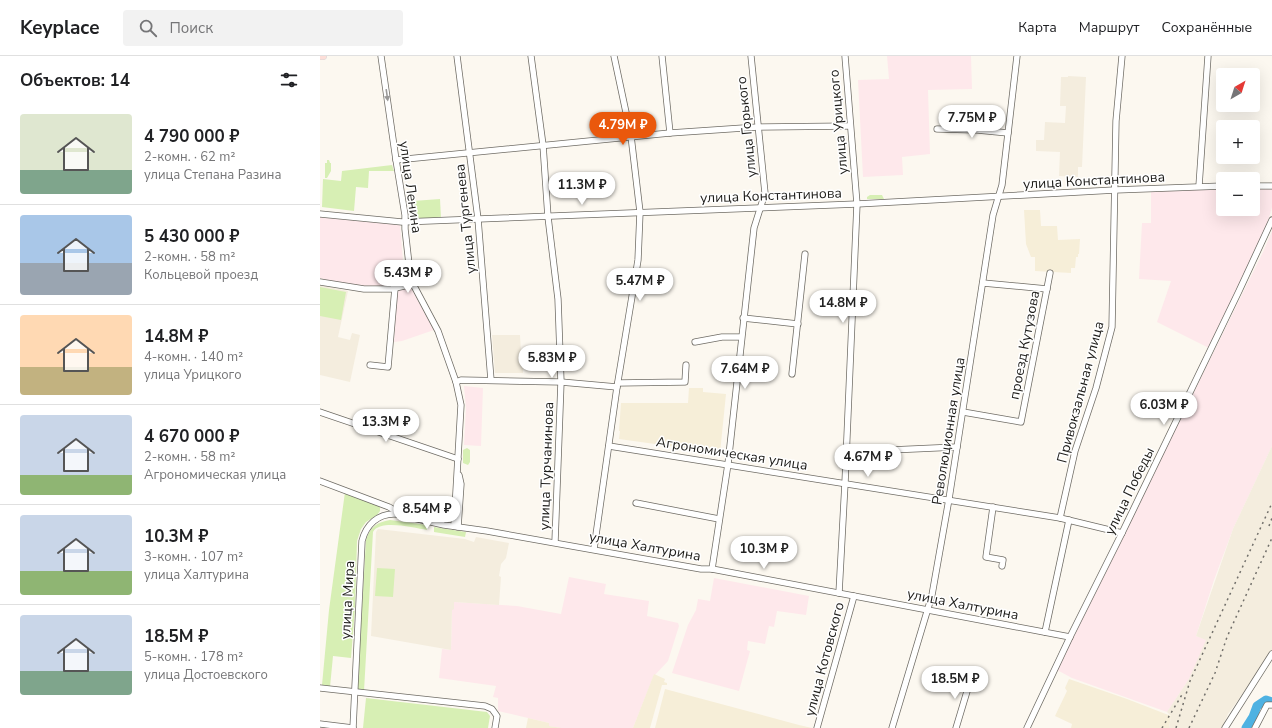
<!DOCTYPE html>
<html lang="ru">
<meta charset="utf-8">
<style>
:root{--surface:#fff;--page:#f2f2f2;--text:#202124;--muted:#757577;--line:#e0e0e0;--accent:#ea580c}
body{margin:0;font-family:"Nunito Sans",sans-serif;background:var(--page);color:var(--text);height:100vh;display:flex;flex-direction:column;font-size:15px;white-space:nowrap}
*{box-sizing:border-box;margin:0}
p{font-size:13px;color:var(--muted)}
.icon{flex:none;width:22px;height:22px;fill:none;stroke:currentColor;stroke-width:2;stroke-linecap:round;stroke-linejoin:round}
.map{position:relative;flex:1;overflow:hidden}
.drawer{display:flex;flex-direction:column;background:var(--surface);width:320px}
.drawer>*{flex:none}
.needle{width:26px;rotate:39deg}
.controls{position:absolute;left:896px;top:12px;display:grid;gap:8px}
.controls a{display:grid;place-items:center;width:44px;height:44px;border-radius:4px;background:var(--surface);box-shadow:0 4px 16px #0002;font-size:20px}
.price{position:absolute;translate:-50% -34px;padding:0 9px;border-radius:14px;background:#fff;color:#222;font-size:13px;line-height:26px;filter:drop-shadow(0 1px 2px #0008)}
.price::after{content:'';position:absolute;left:50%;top:24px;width:12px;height:9px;margin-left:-6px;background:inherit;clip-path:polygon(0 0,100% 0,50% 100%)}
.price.selected{background:var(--accent);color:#fff}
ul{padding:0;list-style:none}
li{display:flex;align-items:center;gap:12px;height:100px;padding:0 20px}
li+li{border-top:1px solid var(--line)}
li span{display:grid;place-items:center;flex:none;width:112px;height:80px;border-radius:4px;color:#555}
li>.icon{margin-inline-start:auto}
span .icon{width:48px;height:48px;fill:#fffc;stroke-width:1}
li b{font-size:17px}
h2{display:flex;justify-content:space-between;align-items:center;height:48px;padding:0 20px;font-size:17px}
header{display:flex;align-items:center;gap:24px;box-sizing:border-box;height:56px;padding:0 20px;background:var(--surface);border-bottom:1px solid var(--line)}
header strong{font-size:19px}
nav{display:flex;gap:22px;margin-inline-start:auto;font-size:14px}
.search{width:280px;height:36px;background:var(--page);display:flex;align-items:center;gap:10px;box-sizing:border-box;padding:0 14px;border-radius:4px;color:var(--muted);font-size:15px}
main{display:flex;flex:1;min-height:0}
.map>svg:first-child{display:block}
</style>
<header>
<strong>Keyplace</strong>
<div class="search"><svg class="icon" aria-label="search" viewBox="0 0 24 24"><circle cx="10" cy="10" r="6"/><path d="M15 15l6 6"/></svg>Поиск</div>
<nav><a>Карта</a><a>Маршрут</a><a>Сохранённые</a></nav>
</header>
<main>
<section class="drawer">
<h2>Объектов: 14<svg class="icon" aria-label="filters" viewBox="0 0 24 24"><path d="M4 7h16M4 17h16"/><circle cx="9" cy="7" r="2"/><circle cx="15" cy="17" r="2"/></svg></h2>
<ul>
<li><span style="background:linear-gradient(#dfe7d0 70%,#7fa58c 0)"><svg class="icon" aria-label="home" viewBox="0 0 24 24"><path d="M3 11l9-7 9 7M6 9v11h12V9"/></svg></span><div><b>4 790 000 ₽</b><p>2-комн. · 62 m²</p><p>улица Степана Разина</p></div></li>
<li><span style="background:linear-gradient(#a9c7e8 60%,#9aa5b1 0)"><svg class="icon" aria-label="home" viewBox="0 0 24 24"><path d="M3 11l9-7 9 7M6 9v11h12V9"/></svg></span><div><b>5 430 000 ₽</b><p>2-комн. · 58 m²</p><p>Кольцевой проезд</p></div></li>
<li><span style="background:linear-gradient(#ffd9b3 65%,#c2b280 0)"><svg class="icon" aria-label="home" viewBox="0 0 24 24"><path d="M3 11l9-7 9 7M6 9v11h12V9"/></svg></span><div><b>14.8M ₽</b><p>4-комн. · 140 m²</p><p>улица Урицкого</p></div></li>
<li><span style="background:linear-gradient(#c9d6e8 75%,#8fb573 0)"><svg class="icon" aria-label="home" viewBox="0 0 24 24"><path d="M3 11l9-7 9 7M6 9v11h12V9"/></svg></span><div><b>4 670 000 ₽</b><p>2-комн. · 58 m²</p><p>Агрономическая улица</p></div></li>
<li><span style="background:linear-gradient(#c9d6e8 70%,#8fb573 0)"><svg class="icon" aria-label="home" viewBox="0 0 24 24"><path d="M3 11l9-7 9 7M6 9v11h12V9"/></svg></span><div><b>10.3M ₽</b><p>3-комн. · 107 m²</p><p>улица Халтурина</p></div></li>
<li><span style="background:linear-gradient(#c9d6e8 70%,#7fa58c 0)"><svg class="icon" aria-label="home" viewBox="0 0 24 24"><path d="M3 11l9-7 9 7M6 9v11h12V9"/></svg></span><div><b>18.5M ₽</b><p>5-комн. · 178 m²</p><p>улица Достоевского</p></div></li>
</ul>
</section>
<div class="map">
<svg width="952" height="672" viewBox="0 0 952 672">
<rect width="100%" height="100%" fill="#fcf8f0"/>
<!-- commercial -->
<g fill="#fee8eb">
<polygon points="567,0 651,0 652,33 608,34 610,98 582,101 583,119 543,121 538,24 569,23"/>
<polygon points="952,132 952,151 947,169 889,292 837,266 851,225 819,223 822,167 831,167 831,135 903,133 903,153 933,153 933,133"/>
<polygon points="0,161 80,169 85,229 74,231 34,231 0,222"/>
<polygon points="952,175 952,390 913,473 894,524 876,580 887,584 869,623 847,656 752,622 737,614 943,196"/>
<polygon points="91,232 114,274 82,285 74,286 77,234"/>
<polygon points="144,330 163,332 161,390 144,389 146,352"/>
<polygon points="249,521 286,528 284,538 329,545 327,560 358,567 359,570 348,605 335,619 334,619 313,672 239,672 229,670 229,667 178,655 178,642 173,641 176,630 119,622 122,593 131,594 132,553 134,553 134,546 197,550 241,558"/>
<polygon points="394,522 489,540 486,559 457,555 454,571 449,570 445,588 428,585 427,594 430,595 419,635 352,617 368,569 376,554 378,543 390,545"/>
</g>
<!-- industrial -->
<g fill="#f6eed8">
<polygon points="704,154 720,154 721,170 737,170 738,184 760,183 759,198 758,198 758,201 756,201 755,212 751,212 751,217 715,215 715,201 711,201 706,188"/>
<polygon points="369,332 383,332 383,336 406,338 400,397 299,383 300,375 299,375 301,347 368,347"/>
<polygon points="334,618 345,623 344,626 347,627 347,629 342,629 330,672 313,672"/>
<polygon points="749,623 807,643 851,660 849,672 751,672 752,668 735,660 747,635 745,632"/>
<polygon points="345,633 479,669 492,672 335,672"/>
<polygon points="208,662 229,667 229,670 242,672 206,672"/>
</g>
<!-- built -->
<g fill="#f4edde">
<polygon points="748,20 766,21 762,111 758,111 758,121 739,120 740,96 716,95 716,84 724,84 725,66 745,67 746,50 740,50 741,21 748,21"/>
<polygon points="0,229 28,235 18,281 30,284 32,277 40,279 30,326 0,319"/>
<polygon points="172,279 200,279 201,297 203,297 203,317 175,317"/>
<polygon points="952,390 952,594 944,608 908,658 902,672 849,672 851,660 847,656 869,623 886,584 876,580 913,473"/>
<polygon points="58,473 145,483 154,486 156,481 189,487 186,502 181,508 179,520 181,521 179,549 134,546 134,553 132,554 131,594 51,580 56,476"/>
</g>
<!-- green -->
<g fill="#d7efb4">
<polygon points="7,104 9,104 10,107 11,107 11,115 7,122 5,122 5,107 7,107"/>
<polygon points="72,109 74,115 49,115 48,132 36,131 34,155 2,151 3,123 21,125 22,115"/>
<polygon points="550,139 562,139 564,143 547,143 547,141"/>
<polygon points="120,143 121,162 95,163 93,145"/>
<polygon points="0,231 26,236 21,264 0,260"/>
<polygon points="147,392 150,394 150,406 148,409 143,407 143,394"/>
<polygon points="25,436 56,448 60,451 60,455 57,459 46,466 41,473 37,485 35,552 31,602 13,600 10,631 2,629 9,554"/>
<path d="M 70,464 L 107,469 L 107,474 C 94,472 60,463 53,476 L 44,635 L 37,635 L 46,484 C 50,471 57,466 70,464 Z"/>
<polygon points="114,471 146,476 145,481 114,476"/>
<polygon points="57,512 75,513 73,541 55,540"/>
<polygon points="46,642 167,656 170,660 168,672 43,672"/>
</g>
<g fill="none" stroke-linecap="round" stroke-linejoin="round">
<!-- river -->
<polyline stroke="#4fb2e2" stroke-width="9" points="926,672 933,661 937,650 946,644 952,646"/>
<!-- minor casing -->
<g stroke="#6f6c65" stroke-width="7">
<g id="minor">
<polyline points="61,0 76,104 85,159 85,173 90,217 93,228 118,275 136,326 141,349 134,470"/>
<polyline points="137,0 158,163 171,324"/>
<polyline points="211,0 223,89 228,161 238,243 241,326 235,486"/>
<polyline points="342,0 350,77"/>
<polyline points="617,73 657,74 688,77"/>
<polyline points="76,104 350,77 438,71 530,70"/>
<polyline points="879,130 888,0"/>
<polyline points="933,130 952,130"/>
<polyline points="0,158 82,166 537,148 795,134 903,130"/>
<polyline points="0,226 44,233 71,233 93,228"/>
<polyline points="663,227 727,233"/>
<polyline points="423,262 478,268"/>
<polyline points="375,286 402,281 421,281"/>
<polyline points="50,309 68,311 75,232"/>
<polyline points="472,318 485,198"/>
<polyline points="136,326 141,324 241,326 297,331"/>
<polyline points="298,327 365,326 366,309"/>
<polyline points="0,356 138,403"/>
<polyline points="643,356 701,366 730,217"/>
<polyline points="289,390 740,462 802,477"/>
<polyline points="526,396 637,391"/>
<polyline points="0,425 69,451 81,458"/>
<polyline points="316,447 399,463"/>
<polyline points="673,451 666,501 683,504 682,510"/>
<polyline points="740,462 755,395 776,332 792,271 796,65 802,0"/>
<polyline points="138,471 141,428 139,419"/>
<polyline points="274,493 297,331 318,204 320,156 311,80 294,0"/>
<polyline points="392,513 408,408 434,172 445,137 431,0"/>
<polyline points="519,537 525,427 537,148 525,0"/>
<polyline points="725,576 749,464"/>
<polyline points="0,632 165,650 172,653 177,660 175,672"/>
<polyline points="0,668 33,672"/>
<path d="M 33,672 L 42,485 C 46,469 58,457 76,458 L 124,469 L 167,475 L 381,513 L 392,513 L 750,581"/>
<polyline points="497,672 534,540"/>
<polyline points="572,672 612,539 629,443 673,159 682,129 697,0"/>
<polyline points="636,672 651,622"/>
<polyline points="707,672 750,581 802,477 919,235 952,164"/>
<polyline points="905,672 952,598"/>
<polyline points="935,672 947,649 952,649"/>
</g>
</g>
<!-- major casing -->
<g stroke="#d6d6d6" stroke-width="8">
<polyline id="major" points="0,0 3,0"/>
</g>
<!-- minor -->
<use href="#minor" stroke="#fff" stroke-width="5.5"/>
<!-- major -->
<use href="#major" stroke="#fdded8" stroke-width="7"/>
<!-- rail -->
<g stroke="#716f6a" stroke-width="1.5" stroke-dasharray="2 4" stroke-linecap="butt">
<polyline points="949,470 952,462"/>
<polyline points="842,672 863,637"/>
<polyline points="856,672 870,625 952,447"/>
<polyline points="869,672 895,617 907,581 952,482"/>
</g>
</g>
<!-- one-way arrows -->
<defs><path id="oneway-solid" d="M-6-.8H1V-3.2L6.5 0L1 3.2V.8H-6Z"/></defs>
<use fill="#9a9998" href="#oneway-solid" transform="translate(67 39) rotate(82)"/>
<g text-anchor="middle" stroke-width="3" stroke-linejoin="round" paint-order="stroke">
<!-- street labels -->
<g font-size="14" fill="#1e1d1a" stroke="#fff">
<text transform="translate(518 66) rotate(-95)" y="5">улица Урицкого</text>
<text transform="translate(426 71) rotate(-96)" y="5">улица Горького</text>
<text transform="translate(774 124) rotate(-3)" y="5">улица Константинова</text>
<text transform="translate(91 131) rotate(82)" y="5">улица Ленина</text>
<text transform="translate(451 139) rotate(-2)" y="5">улица Константинова</text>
<text transform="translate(145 163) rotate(-96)" y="5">улица Тургенева</text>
<text transform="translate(704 289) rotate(-79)" y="5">проезд Кутузова</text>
<text transform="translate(760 336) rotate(-75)" y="5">Привокзальная улица</text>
<text transform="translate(628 375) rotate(-81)" y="5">Революционная улица</text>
<text transform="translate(412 397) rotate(9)" y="5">Агрономическая улица</text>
<text transform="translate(226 410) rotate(-88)" y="5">улица Турчанинова</text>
<text transform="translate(809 435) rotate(-64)" y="5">улица Победы</text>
<text transform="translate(325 490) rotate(10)" y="5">улица Халтурина</text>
<text transform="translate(27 544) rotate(-87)" y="5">улица Мира</text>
<text transform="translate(643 548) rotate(11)" y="5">улица Халтурина</text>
<text transform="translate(504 603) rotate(-75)" y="5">улица Котовского</text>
</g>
</g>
</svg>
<div class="controls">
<a><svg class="needle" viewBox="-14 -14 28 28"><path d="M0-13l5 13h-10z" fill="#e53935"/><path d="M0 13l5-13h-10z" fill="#757577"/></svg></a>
<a>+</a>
<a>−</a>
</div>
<b class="price" style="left:652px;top:83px">7.75M ₽</b>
<b class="price selected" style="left:303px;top:90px">4.79M ₽</b>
<b class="price" style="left:262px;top:150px">11.3M ₽</b>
<b class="price" style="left:88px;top:238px">5.43M ₽</b>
<b class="price" style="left:320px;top:246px">5.47M ₽</b>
<b class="price" style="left:523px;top:268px">14.8M ₽</b>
<b class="price" style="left:232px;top:323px">5.83M ₽</b>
<b class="price" style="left:425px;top:334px">7.64M ₽</b>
<b class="price" style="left:844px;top:370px">6.03M ₽</b>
<b class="price" style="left:66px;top:387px">13.3M ₽</b>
<b class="price" style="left:548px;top:422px">4.67M ₽</b>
<b class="price" style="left:107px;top:474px">8.54M ₽</b>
<b class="price" style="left:444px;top:514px">10.3M ₽</b>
<b class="price" style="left:635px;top:644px">18.5M ₽</b>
</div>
</main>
